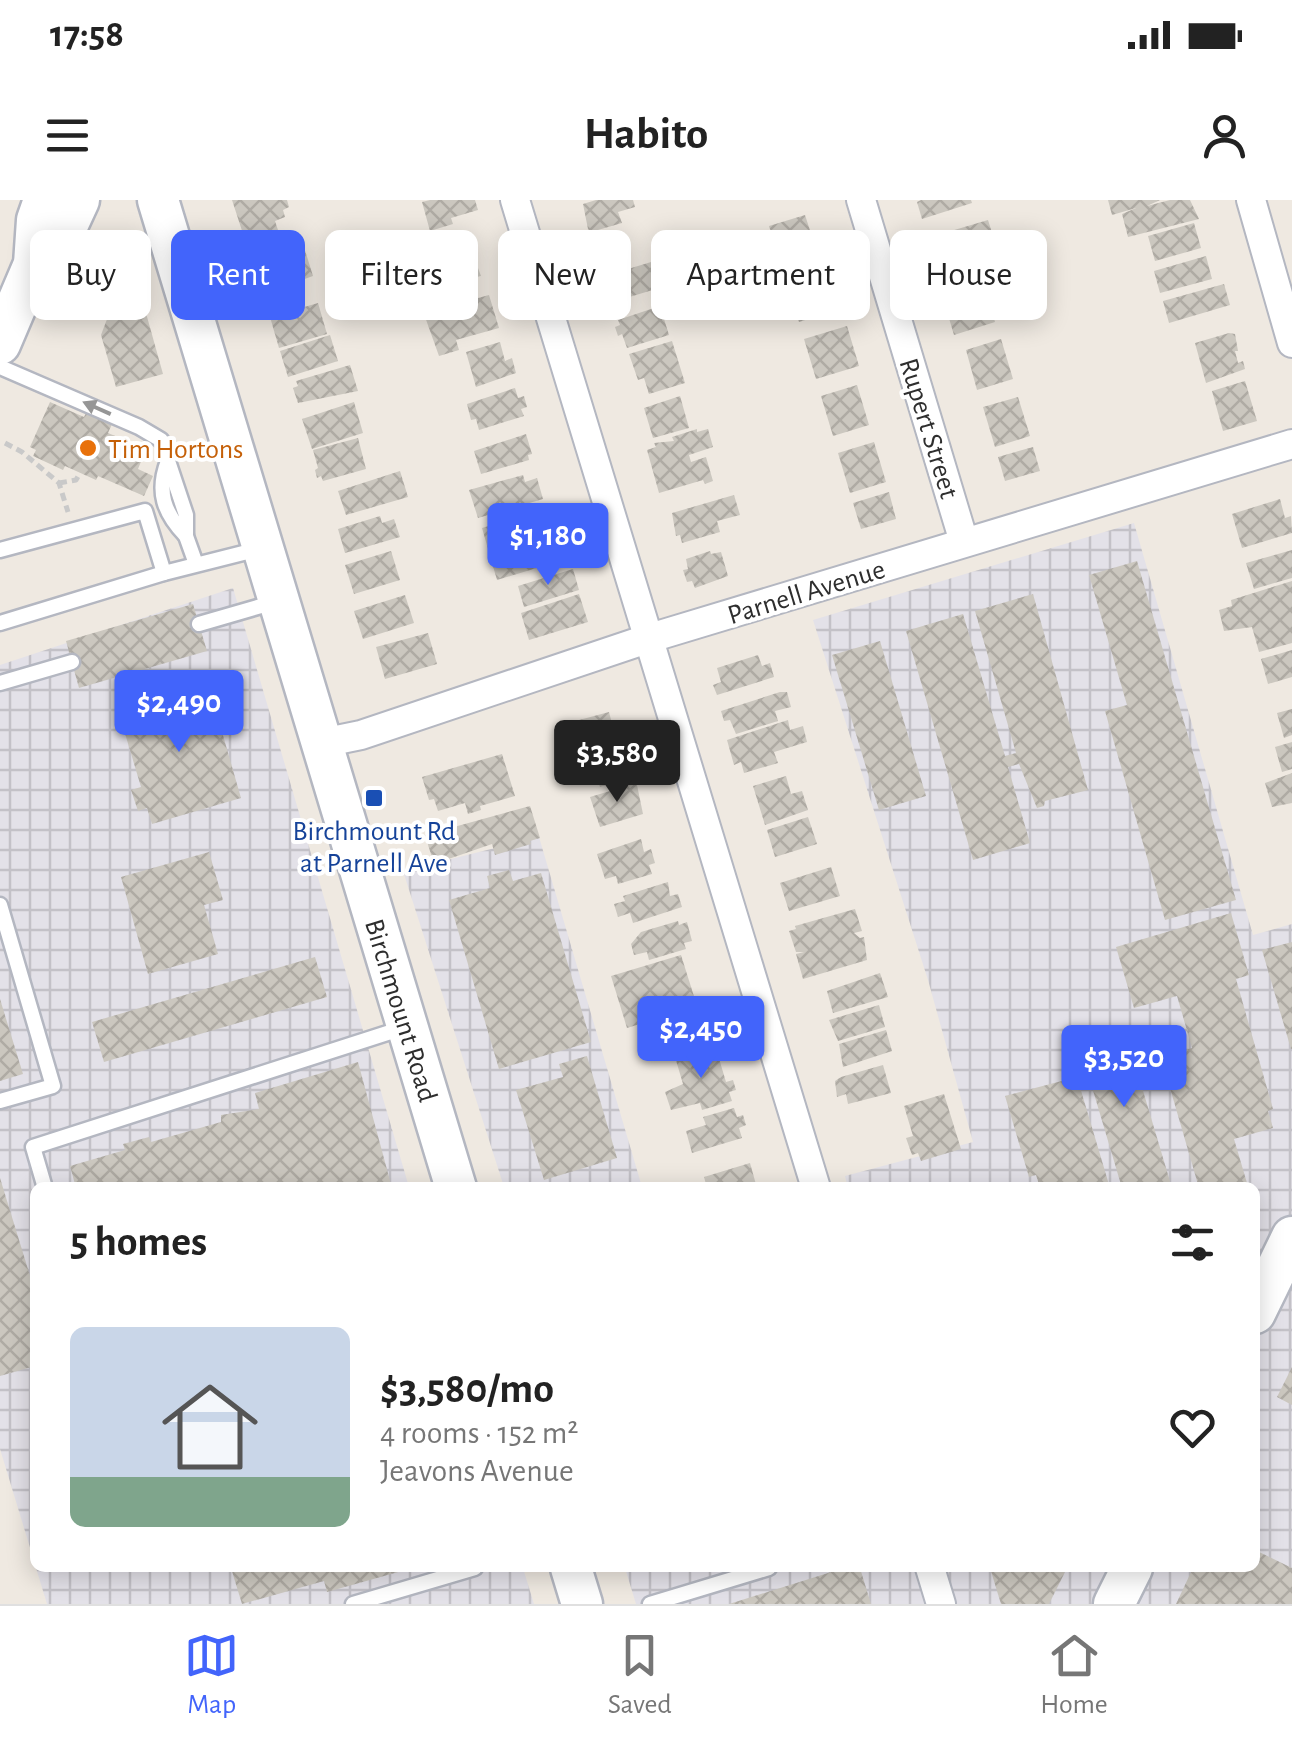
<!DOCTYPE html>
<meta charset="utf-8">
<style>
:root{--surface:#fff;--page:#f2f2f2;--text:#222;--muted:#767676;--line:#e0e0e0;--accent:#4264fb}
body{margin:0;font-family:"Alegreya Sans",sans-serif;background:var(--page);color:var(--text);height:100vh;display:flex;flex-direction:column;font-size:38px;white-space:nowrap}
*{box-sizing:border-box;margin:0}
p{font-size:32px;color:var(--muted)}
.icon{flex:none;width:55px;height:55px;fill:none;stroke:currentColor;stroke-width:2;stroke-linecap:round;stroke-linejoin:round}
.map{position:relative;flex:1;overflow:hidden}
.drawer{position:absolute;left:30px;top:982px;width:1230px;height:390px;display:flex;flex-direction:column;background:var(--surface);border-radius:15px;box-shadow:0 5px 25px #0003}
.drawer>*{flex:none}
.hud{position:absolute;left:30px;top:30px;width:1232px;height:90px;display:flex;gap:20px}
.price{position:absolute;translate:-50% -85px;padding:0 22px;border-radius:10px;background:var(--accent);color:#fff;font-size:32px;line-height:65px;filter:drop-shadow(0 2px 5px #0008)}
.price::after{content:'';position:absolute;left:50%;top:60px;width:30px;height:22px;margin-left:-15px;background:inherit;clip-path:polygon(0 0,100% 0,50% 100%)}
.price.selected{background:#222;color:#fff}
ul{padding:0;list-style:none}
li{display:flex;align-items:center;gap:30px;height:250px;padding:0 40px}
li span{display:grid;place-items:center;flex:none;width:280px;height:200px;border-radius:15px;color:#555}
li>.icon{margin-inline-start:auto}
span .icon{width:120px;height:120px;fill:#fffc;stroke-width:1}
li b{font-size:42px}
h2{display:flex;justify-content:space-between;align-items:center;height:120px;padding:0 40px;font-size:42px}
.chip{padding:0 35px;border-radius:15px;background:var(--surface);box-shadow:0 5px 25px #0003;font-size:35px;line-height:90px}
.chip.selected{background:var(--accent);color:#fff}
.status{display:flex;justify-content:space-between;align-items:center;height:70px;padding:0 50px;background:var(--surface);direction:ltr}
.status svg{height:28px;fill:currentColor}
header{display:flex;justify-content:space-between;align-items:center;height:130px;padding:0 40px;background:var(--surface);font-size:45px;font-weight:700}
.tabs{display:flex;justify-content:space-around;align-items:center;height:140px;border-top:2px solid var(--line);background:var(--surface);font-size:28px;color:var(--muted)}
.tabs a{display:grid;justify-items:center;gap:5px}
.tabs .selected{color:var(--accent)}
.map>svg:first-child{display:block}
</style>
<div class="status"><b>17:58</b><svg viewBox="0 0 49 12"><path d="M0 12V9h3v3zM5 12V6h3v6zM10 12V3h3v9zM15 12V0h3v12zM26 1h20v11H26zM47 4h2v5h-2z"/></svg></div>
<header><svg class="icon" aria-label="menu" viewBox="0 0 24 24"><path d="M4 6h16M4 12h16M4 18h16"/></svg>Habito<svg class="icon" aria-label="person" viewBox="0 0 24 24"><circle cx="12" cy="8" r="4"/><path d="M4 21q1-7 8-7t8 7"/></svg></header>
<div class="map">
<svg width="1292" height="1404" viewBox="0 0 1292 1404">
<defs>
<pattern id="industrial-grid" width="8" height="8" patternUnits="userSpaceOnUse" patternTransform="scale(2.5)"><rect width="8" height="8" fill="#e3e1e8"/><path d="M0 4h8M4 0v8" fill="none" stroke="#c3c1c7"/></pattern>
<pattern id="building-cross-hatch" width="8" height="8" patternUnits="userSpaceOnUse" patternTransform="scale(2.5)"><rect width="8" height="8" fill="#cbc7bf"/><path d="M0 0l8 8M0 8l8-8" fill="none" stroke="#afaba4"/></pattern>
</defs>
<rect width="100%" height="100%" fill="#efe9e1"/>
<!-- industrial -->
<g fill="url(#industrial-grid)">
<polygon points="1134,323 1253,735 1292,724 1292,1404 636,1404 625,1368 1255,1368 1255,988 848,988 845,976 973,942 928,780 813,420"/>
<polygon points="233,388 409,987 35,988 35,1364 0,1249 0,465"/>
<polygon points="539,637 642,987 504,987 403,671"/>
<polygon points="36,1368 523,1368 534,1404 47,1404"/>
</g>
<!-- building -->
<g fill="url(#building-cross-hatch)">
<polygon points="232,0 287,0 289,7 283,10 285,17 275,21 278,30 245,40"/>
<polygon points="430,0 475,0 478,10 451,18 453,24 430,31 422,2"/>
<polygon points="596,0 633,0 635,7 618,12 622,23 591,32 588,29 583,4"/>
<polygon points="921,0 971,0 972,3 922,19 917,2"/>
<polygon points="1108,0 1160,0 1147,6 1170,0 1190,0 1199,19 1128,37 1122,14 1136,8 1112,15"/>
<polygon points="805,15 818,55 782,66 769,26"/>
<polygon points="988,20 994,39 972,45 978,66 943,76 937,56 930,58 924,39"/>
<polygon points="1194,23 1201,48 1155,61 1148,36"/>
<polygon points="464,35 474,69 478,68 481,76 476,77 477,80 441,91 428,45"/>
<polygon points="303,44 313,76 296,82 297,85 263,93 252,61"/>
<polygon points="1206,56 1212,79 1160,93 1154,71"/>
<polygon points="661,59 669,85 613,102 610,90 606,91 605,76"/>
<polygon points="822,71 834,111 799,122 786,82"/>
<polygon points="984,83 995,122 954,135 948,115 954,113 949,93"/>
<polygon points="1224,84 1230,105 1169,123 1163,101"/>
<polygon points="466,95 467,101 489,95 499,128 456,140 459,150 439,156 424,114 440,109 438,103"/>
<polygon points="318,103 327,134 279,148 270,117"/>
<polygon points="112,106 144,106 163,174 116,187 101,135"/>
<polygon points="660,106 669,135 627,148 622,134 618,136 615,127 620,125 618,120"/>
<polygon points="847,126 859,166 816,179 804,139"/>
<polygon points="1229,133 1235,134 1238,151 1235,151 1238,163 1243,161 1245,169 1206,183 1195,143"/>
<polygon points="330,135 338,161 288,177 280,151"/>
<polygon points="1001,139 1013,179 977,190 966,150"/>
<polygon points="672,141 685,183 649,194 644,178 638,180 629,154"/>
<polygon points="500,142 505,161 512,158 516,173 476,187 466,152"/>
<polygon points="350,165 358,191 298,203 293,188 298,186 296,181"/>
<polygon points="1245,181 1257,221 1223,231 1212,191"/>
<polygon points="857,185 869,225 833,236 821,196"/>
<polygon points="515,188 518,198 524,196 527,207 521,209 524,216 479,230 476,219 471,220 467,204"/>
<polygon points="680,196 689,228 653,238 644,208"/>
<polygon points="1018,197 1030,236 995,247 983,207"/>
<polygon points="50,202 84,217 86,213 112,224 108,233 146,249 138,269 153,276 144,296 98,276 96,280 65,266 63,270 33,256 36,250 30,247"/>
<polygon points="354,202 363,233 312,249 302,219"/>
<polygon points="697,229 697,232 708,229 713,247 689,255 691,262 706,257 713,281 705,284 703,280 659,293 647,250 656,247 654,243 674,241 672,237"/>
<polygon points="526,234 532,254 528,255 529,260 481,274 474,251"/>
<polygon points="358,238 366,269 323,281 321,276 317,278 315,270 318,268 313,250"/>
<polygon points="874,242 886,282 850,293 838,253"/>
<polygon points="1033,247 1040,271 1005,281 998,257"/>
<polygon points="400,271 408,297 346,315 338,291"/>
<polygon points="523,275 525,282 537,278 543,299 478,318 469,290"/>
<polygon points="889,292 896,319 861,329 853,303"/>
<polygon points="734,295 740,315 717,321 720,332 682,343 680,335 676,336 672,313"/>
<polygon points="1280,299 1285,318 1291,316 1292,333 1242,348 1232,314"/>
<polygon points="547,308 552,328 536,332 540,344 556,339 563,360 497,380 482,328"/>
<polygon points="380,316 382,323 394,319 400,337 345,353 338,329"/>
<polygon points="1292,350 1292,378 1254,389 1246,363"/>
<polygon points="391,351 400,380 354,394 345,365"/>
<polygon points="710,351 711,354 721,352 728,376 695,388 692,381 687,382 683,370 688,369 686,359"/>
<polygon points="1137,361 1236,700 1165,720 1105,511 1127,505 1089,375"/>
<polygon points="573,369 579,390 524,407 518,386"/>
<polygon points="1292,381 1292,443 1259,452 1252,427 1224,431 1219,410 1232,406 1231,400"/>
<polygon points="579,394 588,422 529,440 521,413"/>
<polygon points="1033,394 1088,590 1045,601 1044,606 1037,608 1019,564 1008,567 1030,643 973,660 906,431 963,414 1005,556 1016,553 975,411"/>
<polygon points="405,395 414,423 363,439 354,411"/>
<polygon points="193,404 207,451 79,488 66,441"/>
<polygon points="428,433 437,464 385,479 376,447"/>
<polygon points="880,441 926,596 879,610 832,455"/>
<polygon points="1292,450 1292,477 1268,484 1261,459"/>
<polygon points="758,455 762,466 770,463 774,477 717,495 713,485 721,482 717,468"/>
<polygon points="208,483 241,598 152,624 147,608 138,611 131,590 141,587 118,510"/>
<polygon points="780,492 787,492 791,507 775,511 778,521 736,534 730,520 724,521 721,511"/>
<polygon points="1292,509 1292,535 1284,538 1277,513"/>
<polygon points="609,512 616,539 575,550 568,523"/>
<polygon points="788,520 790,530 803,526 807,542 774,552 778,563 744,573 741,562 734,565 727,540"/>
<polygon points="1292,542 1292,569 1282,572 1275,547"/>
<polygon points="622,548 632,576 600,587 590,558"/>
<polygon points="502,554 515,596 480,606 481,610 468,614 465,603 438,611 434,599 429,600 422,577"/>
<polygon points="1292,573 1292,603 1272,607 1265,583"/>
<polygon points="786,576 791,594 802,591 808,610 765,625 753,586"/>
<polygon points="633,584 637,585 643,614 600,627 590,597"/>
<polygon points="530,606 540,638 530,641 531,644 495,655 492,644 434,664 425,635"/>
<polygon points="808,617 817,644 775,657 767,630"/>
<polygon points="641,639 644,652 651,649 655,663 649,665 652,674 618,684 616,676 605,679 597,654"/>
<polygon points="209,652 223,700 204,705 218,754 148,774 121,677"/>
<polygon points="831,667 840,696 789,711 780,683"/>
<polygon points="509,670 513,681 541,673 591,842 499,869 449,700 490,688 487,676"/>
<polygon points="668,682 670,696 678,694 682,707 633,723 630,713 618,717 614,704 625,701 623,696"/>
<polygon points="855,709 862,731 854,733 860,738 864,737 867,760 803,779 796,754 804,752 796,752 789,731 796,729 795,726"/>
<polygon points="1231,713 1249,775 1236,779 1273,909 1268,911 1273,928 1234,939 1247,983 1236,988 1199,988 1161,857 1192,848 1177,796 1134,808 1116,747"/>
<polygon points="678,721 679,725 687,722 692,741 684,743 686,749 649,760 647,752 634,755 631,744 641,732"/>
<polygon points="1292,742 1292,849 1291,849 1262,750"/>
<polygon points="681,755 697,806 627,828 611,776"/>
<polygon points="315,757 327,797 104,862 92,822"/>
<polygon points="880,773 888,797 833,813 827,791"/>
<polygon points="0,799 23,874 0,881"/>
<polygon points="879,805 885,827 838,841 829,820"/>
<polygon points="703,807 712,837 682,846 681,842 674,842 661,846 654,823"/>
<polygon points="1119,826 1123,838 1127,837 1172,988 1122,988 1081,850 1077,851 1075,839"/>
<polygon points="886,830 892,851 843,867 839,844"/>
<polygon points="715,845 726,882 733,880 736,890 729,892 732,901 702,910 700,903 671,910 665,892 683,884 675,857"/>
<polygon points="587,856 617,958 544,980 516,890 563,877 559,864"/>
<polygon points="358,862 392,988 76,988 70,966 125,950 123,944 149,937 151,942 221,922 221,915 259,909 255,893"/>
<polygon points="883,865 891,893 848,904 846,894 837,897 835,881 841,877"/>
<polygon points="1077,877 1110,988 1040,988 1036,975 1029,977 1005,896"/>
<polygon points="944,894 961,949 921,961 918,953 912,955 906,938 913,936 904,906"/>
<polygon points="734,908 737,917 743,915 746,925 739,928 742,938 692,953 686,931 706,925 703,917"/>
<polygon points="750,963 757,988 707,988 704,977"/>
<polygon points="0,978 35,1092 35,1166 0,1176"/>
<polygon points="1292,1167 1292,1205 1277,1197"/>
<polygon points="1255,1350 1292,1368 1292,1404 1176,1404 1193,1368 1255,1368"/>
<polygon points="231,1368 409,1368 409,1369 327,1392 324,1381 242,1404"/>
<polygon points="844,1368 860,1368 871,1404 729,1404"/>
<polygon points="990,1368 1067,1368 1049,1404 1001,1404"/>
</g>
<g fill="none" stroke-linecap="round" stroke-linejoin="round">
<!-- lane casing -->
<g stroke="#b4b7c1" stroke-width="19">
<g id="lane">
<polyline points="0,167 139,227 161,240 167,250 168,261 186,315 186,336 196,364"/>
<path d="M 168,261 C 156,292 164,313 186,336"/>
<polyline points="0,350 145,311 164,373"/>
<polyline points="0,423 164,373 259,349"/>
<polyline points="199,424 275,402"/>
<polyline points="0,483 72,462"/>
<polyline points="0,705 53,886 0,901"/>
<polyline points="45,988 33,947 406,827"/>
<polyline points="353,1404 475,1368"/>
<polyline points="650,1404 769,1368"/>
</g>
</g>
<!-- street casing -->
<g stroke="#b4b7c1" stroke-width="32">
<g id="street">
<polyline points="515,0 816,988"/>
<polyline points="861,0 964,342"/>
<polyline points="1251,0 1292,143"/>
<polyline points="322,543 361,535 650,438 1292,244"/>
<polyline points="930,1368 941,1404"/>
</g>
</g>
<!-- secondary casing -->
<g stroke="#b4b7c1" stroke-width="45">
<g id="secondary">
<polyline points="158,0 456,988"/>
<polyline points="34,64 67,26 79,0"/>
<polyline points="0,144 34,64 37,20 44,0"/>
<polyline points="1255,1113 1292,1037"/>
<polyline points="571,1368 582,1404"/>
<polyline points="1114,1404 1132,1368"/>
</g>
</g>
<!-- path -->
<g stroke="#c9c9c9" stroke-width="5" stroke-dasharray="8 5" stroke-linecap="butt">
<polyline points="5,243 22,252 59,283 68,312"/>
<polyline points="59,283 76,280 80,273"/>
</g>
<!-- lane -->
<use href="#lane" stroke="#fff" stroke-width="14"/>
<!-- street -->
<use href="#street" stroke="#fff" stroke-width="28"/>
<!-- secondary -->
<use href="#secondary" stroke="#fff" stroke-width="40"/>
</g>
<!-- one-way arrows -->
<defs><path id="oneway-solid" d="M-6-.8H1V-3.2L6.5 0L1 3.2V.8H-6Z" transform="scale(2.5)"/></defs>
<use fill="#969696" href="#oneway-solid" transform="translate(97 208) rotate(-156)"/>
<!-- markers -->
<circle fill="#e8710a" stroke="#fff" stroke-width="4" cx="88" cy="248" r="10"/>
<rect fill="#1a4fb4" stroke="#fff" stroke-width="4" x="364" y="588" width="20" height="20" rx="5"/>
<g text-anchor="middle" stroke-width="8" stroke-linejoin="round" paint-order="stroke">
<!-- street labels -->
<g font-size="28" fill="#2e2e2e" stroke="#fff">
<text transform="translate(930 228) rotate(73)" y="10">Rupert Street</text>
<text transform="translate(806 391) rotate(-17)" y="10">Parnell Avenue</text>
<text transform="translate(402 810) rotate(73)" y="10">Birchmount Road</text>
</g>
<!-- food labels -->
<g font-size="28" fill="#c56008" stroke="#fff" text-anchor="start">
<text x="108" y="258">Tim Hortons</text>
</g>
<!-- transit labels -->
<g font-size="28" fill="#164399" stroke="#fff">
<text x="374" y="640">Birchmount Rd<tspan x="374" dy="32">at Parnell Ave</tspan></text>
</g>
</g>
</svg>
<b class="price" style="left:548px;top:388px">$1,180</b>
<b class="price" style="left:179px;top:555px">$2,490</b>
<b class="price selected" style="left:617px;top:605px">$3,580</b>
<b class="price" style="left:701px;top:881px">$2,450</b>
<b class="price" style="left:1124px;top:910px">$3,520</b>
<div class="hud">
<a class="chip">Buy</a>
<a class="chip selected">Rent</a>
<a class="chip">Filters</a>
<a class="chip">New</a>
<a class="chip">Apartment</a>
<a class="chip">House</a>
</div>
<section class="drawer">
<h2>5 homes<svg class="icon" aria-label="filters" viewBox="0 0 24 24"><path d="M4 7h16M4 17h16"/><circle cx="9" cy="7" r="2"/><circle cx="15" cy="17" r="2"/></svg></h2>
<ul>
<li><span style="background:linear-gradient(#c9d6e8 75%,#7fa58c 0)"><svg class="icon" aria-label="home" viewBox="0 0 24 24"><path d="M3 11l9-7 9 7M6 9v11h12V9"/></svg></span><div><b>$3,580/mo</b><p>4 rooms · 152 m²</p><p>Jeavons Avenue</p></div><svg class="icon" aria-label="heart" viewBox="0 0 24 24"><path d="M12 20l-8-8c-3-5 5-10 8-4 3-6 11-1 8 4z"/></svg></li>
</ul>
</section>
</div>
<nav class="tabs">
<a class="selected"><svg class="icon" aria-label="map" viewBox="0 0 24 24"><path d="M3 6l6-2 6 2 6-2v14l-6 2-6-2-6 2zM9 4v14M15 6v14"/></svg>Map</a>
<a><svg class="icon" aria-label="saved" viewBox="0 0 24 24"><path d="M7 4h10v16l-5-4-5 4z"/></svg>Saved</a>
<a><svg class="icon" aria-label="home" viewBox="0 0 24 24"><path d="M3 11l9-7 9 7M6 9v11h12V9"/></svg>Home</a>
</nav>
